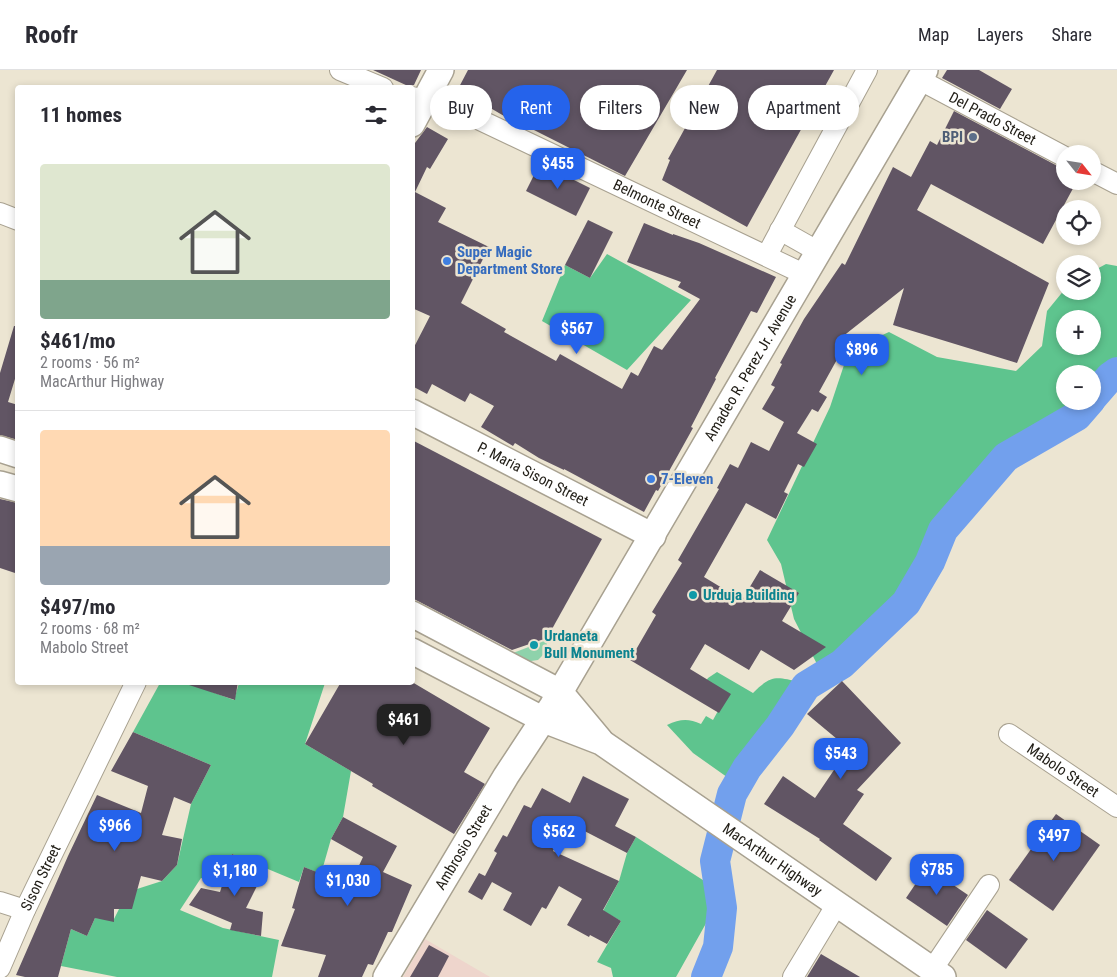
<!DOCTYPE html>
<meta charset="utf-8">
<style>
:root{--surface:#fff;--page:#f7f7f7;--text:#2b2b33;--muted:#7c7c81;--line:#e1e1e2;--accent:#2563eb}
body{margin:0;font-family:"Roboto Condensed",sans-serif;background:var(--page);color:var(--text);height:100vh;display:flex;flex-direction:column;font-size:19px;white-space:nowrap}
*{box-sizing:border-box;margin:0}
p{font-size:16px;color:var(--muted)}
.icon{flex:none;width:28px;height:28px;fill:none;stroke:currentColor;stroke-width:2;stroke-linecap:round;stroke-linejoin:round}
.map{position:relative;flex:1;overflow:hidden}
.sheet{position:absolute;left:15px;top:15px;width:400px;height:600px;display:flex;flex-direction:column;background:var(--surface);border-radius:5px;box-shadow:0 2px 8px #0003}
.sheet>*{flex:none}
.banner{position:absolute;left:430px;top:15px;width:475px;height:45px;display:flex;gap:10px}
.needle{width:32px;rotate:120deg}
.controls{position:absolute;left:1056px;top:75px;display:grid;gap:10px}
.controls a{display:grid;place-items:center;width:45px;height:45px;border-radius:50%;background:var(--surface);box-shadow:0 2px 8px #0003;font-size:25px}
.price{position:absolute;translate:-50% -42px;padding:0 11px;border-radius:10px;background:var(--accent);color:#fff;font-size:16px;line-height:32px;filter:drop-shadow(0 1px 2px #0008)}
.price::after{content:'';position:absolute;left:50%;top:30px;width:15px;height:11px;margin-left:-8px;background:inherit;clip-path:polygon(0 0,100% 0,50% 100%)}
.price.on{background:#222;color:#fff}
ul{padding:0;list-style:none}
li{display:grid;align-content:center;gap:10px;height:265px;padding:0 25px}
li+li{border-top:1px solid var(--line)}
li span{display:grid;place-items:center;height:155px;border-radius:5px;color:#555}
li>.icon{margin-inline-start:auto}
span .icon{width:90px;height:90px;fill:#fffc;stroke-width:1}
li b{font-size:21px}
h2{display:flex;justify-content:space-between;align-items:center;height:60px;padding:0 25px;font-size:21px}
.pill{padding:0 18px;border-radius:22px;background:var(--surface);box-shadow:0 2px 8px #0003;font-size:18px;line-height:45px}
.pill.on{background:var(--accent);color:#fff}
header{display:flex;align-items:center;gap:30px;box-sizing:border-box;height:70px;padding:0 25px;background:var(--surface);border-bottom:1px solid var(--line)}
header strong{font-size:24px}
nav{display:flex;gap:28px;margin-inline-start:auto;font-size:18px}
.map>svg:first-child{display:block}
</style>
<header>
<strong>Roofr</strong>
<nav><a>Map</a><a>Layers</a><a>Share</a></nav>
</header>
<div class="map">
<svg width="1117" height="907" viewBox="0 0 1117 907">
<rect width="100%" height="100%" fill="#ece5d2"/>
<!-- commercial -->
<polygon fill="#eed5cc" points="425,869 490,907 403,907"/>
<!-- green -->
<polygon fill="#8ed2ab" points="547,570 547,581 538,590 524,592 513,583"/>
<!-- forest -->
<g fill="#5ec48e" fill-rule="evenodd">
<polygon points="607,184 691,230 627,300 542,251 565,195 590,208"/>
<path d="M 1106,194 L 1117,196 L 1117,294 L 1093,319 L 1092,304 L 1065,304 L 1065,331 L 1080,331 L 1062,350 L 1015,373 L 942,455 L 934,469 L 930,486 L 910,518 L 887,546 L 870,557 L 819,598 L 794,549 L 781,494 L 767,470 L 830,337 L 849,280 L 889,262 L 937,287 L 1016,301 L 1042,276 L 1047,241 L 1065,219 L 1065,221 L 1092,221 L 1093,201 ZM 1065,249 L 1092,249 L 1092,276 L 1065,276 Z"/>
<path d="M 717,602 L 753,623 C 772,604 776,607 800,612 L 734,712 L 693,683 L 667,655 C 680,649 688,648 701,654 L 706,646 L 713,650 L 724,630 L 702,617 L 708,608 Z"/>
<polygon points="160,613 213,613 212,622 234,630 239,613 325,613 305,674 351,701 343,747 331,769 321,804 304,797 299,812 232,784 223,815 201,808 180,840 223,858 279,870 272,907 117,907 61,896 71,859 87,866 95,848 114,849 119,839 137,819 162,811 177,795 191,734 211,695 133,662"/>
<polygon points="636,767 723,823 676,907 613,907 611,898 597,892 621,851 603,841 619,811 627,783"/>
</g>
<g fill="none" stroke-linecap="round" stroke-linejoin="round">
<!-- river -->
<g stroke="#72a0ed" stroke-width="30">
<polyline points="1092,328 1110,307 1117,302"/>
<polyline points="706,907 718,877 722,838 715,791 732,724 747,698 780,656 806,616 842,594 906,533 930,492 943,460 1006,387 1077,346 1090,331"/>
</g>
</g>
<!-- building -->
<g fill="#615564">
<polygon points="373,0 421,0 414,15 408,16"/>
<polygon points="468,0 687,0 625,106 530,58 529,60 526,59 458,19"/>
<polygon points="717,0 834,0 747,157 662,110 670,90 668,89"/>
<polygon points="947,0 979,0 1012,19 1000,39 942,8"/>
<polygon points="954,41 1065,100 1065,111 1077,111 1043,174 931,114 917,140 1049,213 1017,293 893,255 904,218 837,271 845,275 819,322 827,327 818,342 812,339 797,363 817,374 804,397 798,394 784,422 788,424 776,449 746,433 704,507 742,530 760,500 799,523 782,551 826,577 794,600 761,580 749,600 705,574 690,599 731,624 719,643 630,590 656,545 652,542 682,493 678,490 719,419 717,418 730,394 738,398 751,372 769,381 784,352 762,339 775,317 771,315 782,294 780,293 804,249 842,193 845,195 893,97 911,107 930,71 937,75"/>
<polygon points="427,57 448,69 430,99 427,97 415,122 446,138 438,152 489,177 461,233 506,259 504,262 556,291 560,284 622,319 631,302 638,306 654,276 662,280 700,229 678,217 681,212 627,192 644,153 673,165 673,164 699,173 776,207 757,243 751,241 715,308 716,309 691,357 693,358 658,421 656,420 644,442 564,399 564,400 539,388 515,373 513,376 481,357 494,336 470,323 465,332 432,314 427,324 412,316 412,281 430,246 412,238 412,77"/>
<polygon points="540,93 590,118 576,146 526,121"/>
<polygon points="588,150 613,162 590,208 565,195"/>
<polygon points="14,256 18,256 18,299 8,332 18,335 18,370 0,365 0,303"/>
<polygon points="412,370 602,469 547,568 512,580 412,528"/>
<polygon points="0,429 18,433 18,504 0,498"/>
<polygon points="842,611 901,673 857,720 864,724 843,754 892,788 876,811 844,788 819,770 820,769 764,734 783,706 815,728 834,700 825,693 843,674 807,644"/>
<polygon points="190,612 238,612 235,630 189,615"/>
<polygon points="341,612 412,612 490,658 464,702 485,714 454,764 372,716 373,714 305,674"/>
<polygon points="133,662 211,695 191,734 174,727 162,765 182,769 177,795 162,811 141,806 132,839 114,839 114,852 95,848 87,866 71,859 58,907 25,907 16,905 68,786 97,725 141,743 148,716 111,701"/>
<polygon points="583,706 629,729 615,756 636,767 627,783 567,752 553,781 619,811 603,840 621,851 607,874 590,865 589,867 567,855 582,829 559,816 546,839 542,837 531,856 503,840 512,823 492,812 482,830 468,822 479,803 485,806 497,783 494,781 503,765 507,767 524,735 531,738 542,718 570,733"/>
<polygon points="1056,744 1100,775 1053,841 1009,810"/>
<polygon points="343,747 397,776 383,802 412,815 392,862 388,862 373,895 368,894 362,907 318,907 326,885 281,876 295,839 292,838 304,797 350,815 363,787 331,769"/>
<polygon points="232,784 266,798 246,838 263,842 261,866 230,860 232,853 189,835 201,818 220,822"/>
<polygon points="927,797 968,825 947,856 906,828"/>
<polygon points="987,840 1028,869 1006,899 966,870"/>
<polygon points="429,875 449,886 438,907 410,907"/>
<polygon points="821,884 860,907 807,907"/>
</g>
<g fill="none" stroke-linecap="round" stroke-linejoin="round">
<!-- minor casing -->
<g stroke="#a8a190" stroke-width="22">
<g id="minor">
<polyline points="340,0 383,18"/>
<path id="s1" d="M 920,10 L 1065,87"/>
<path id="s2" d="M 412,27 L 459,40 L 806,205"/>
<polyline points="1092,101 1117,114"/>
<polyline points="0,143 18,150"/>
<polyline points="780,160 819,182"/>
<polyline points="767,185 867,0"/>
<path id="s3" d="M 1009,664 L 1117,737"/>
<polyline points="0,832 25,840"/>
<path id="s4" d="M 0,898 L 25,840 L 136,612"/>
<polyline points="932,900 989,815"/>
<polyline points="793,907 837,834"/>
</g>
</g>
<!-- major casing -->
<g stroke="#a8a190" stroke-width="28">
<g id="major">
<polyline points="412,54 441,0"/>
<path id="s5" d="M 412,342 L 653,466"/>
<polyline points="0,379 18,385"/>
<polyline points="0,414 18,419"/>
<polyline points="412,544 560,622 600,670"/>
<path id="s6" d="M 412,581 L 544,650 L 601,672 L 943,907"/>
<path id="s7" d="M 386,907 L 506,706 L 552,636 L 925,0"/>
</g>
</g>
<!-- minor -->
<use href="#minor" stroke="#fff" stroke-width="20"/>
<!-- major -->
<use href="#major" stroke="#fff" stroke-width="25"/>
</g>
<!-- markers -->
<circle fill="#5c6f8a" stroke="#ece5d2" stroke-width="2" cx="973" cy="67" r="5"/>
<g fill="#3f7fe0" stroke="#ece5d2" stroke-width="2">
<circle cx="447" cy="191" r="5"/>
<circle cx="651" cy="409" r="5"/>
</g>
<g fill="#0f9aa8" stroke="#ece5d2" stroke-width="2">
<circle cx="693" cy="525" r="5"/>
<circle cx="534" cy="575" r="5"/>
</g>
<g text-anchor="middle" stroke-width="5" stroke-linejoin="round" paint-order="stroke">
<!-- street labels -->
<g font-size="15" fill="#201d16" stroke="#ece5d2">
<text dy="5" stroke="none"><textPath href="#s1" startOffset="82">Del Prado Street</textPath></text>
<text dy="5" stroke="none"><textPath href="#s2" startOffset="268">Belmonte Street</textPath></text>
<text dy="5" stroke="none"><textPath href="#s7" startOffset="710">Amadeo R. Perez Jr. Avenue</textPath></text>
<text dy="5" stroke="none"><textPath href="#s5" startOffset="136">P. Maria Sison Street</textPath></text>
<text dy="5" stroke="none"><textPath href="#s3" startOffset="65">Mabolo Street</textPath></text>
<text dy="5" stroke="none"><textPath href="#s7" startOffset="151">Ambrosio Street</textPath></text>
<text dy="5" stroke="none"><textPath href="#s6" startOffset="418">MacArthur Highway</textPath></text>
<text dy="5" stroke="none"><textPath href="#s4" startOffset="99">Sison Street</textPath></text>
</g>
<!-- service labels -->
<g font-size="15" font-weight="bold" fill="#4e5e75" stroke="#ece5d2" text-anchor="end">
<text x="963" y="72">BPI</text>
</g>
<!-- shop labels -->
<g font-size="15" font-weight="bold" fill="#366cbe" stroke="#ece5d2" text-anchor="start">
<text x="457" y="187">Super Magic<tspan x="457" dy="17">Department Store</tspan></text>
<text x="661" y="414">7-Eleven</text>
</g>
<!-- culture labels -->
<g font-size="15" font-weight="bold" fill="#0d838f" stroke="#ece5d2" text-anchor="start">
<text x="703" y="530">Urduja Building</text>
<text x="544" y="571">Urdaneta<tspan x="544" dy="17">Bull Monument</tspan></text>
</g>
</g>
</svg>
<div class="controls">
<a><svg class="needle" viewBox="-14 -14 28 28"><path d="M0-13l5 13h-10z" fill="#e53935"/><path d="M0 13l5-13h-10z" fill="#7c7c81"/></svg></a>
<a><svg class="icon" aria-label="locate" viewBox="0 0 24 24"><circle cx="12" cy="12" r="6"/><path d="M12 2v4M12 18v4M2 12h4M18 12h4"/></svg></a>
<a><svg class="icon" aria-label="layers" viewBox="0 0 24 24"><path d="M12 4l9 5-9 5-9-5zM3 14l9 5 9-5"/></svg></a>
<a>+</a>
<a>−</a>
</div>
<b class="price" style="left:558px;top:120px">$455</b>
<b class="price" style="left:577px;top:285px">$567</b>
<b class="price" style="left:862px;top:306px">$896</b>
<b class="price on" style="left:404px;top:676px">$461</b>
<b class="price" style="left:841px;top:710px">$543</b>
<b class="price" style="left:115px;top:782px">$966</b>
<b class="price" style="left:559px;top:788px">$562</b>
<b class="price" style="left:1054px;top:792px">$497</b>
<b class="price" style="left:937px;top:826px">$785</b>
<b class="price" style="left:235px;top:827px">$1,180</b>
<b class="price" style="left:348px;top:837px">$1,030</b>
<div class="banner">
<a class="pill">Buy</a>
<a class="pill on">Rent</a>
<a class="pill">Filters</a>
<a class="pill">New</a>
<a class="pill">Apartment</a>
</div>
<section class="sheet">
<h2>11 homes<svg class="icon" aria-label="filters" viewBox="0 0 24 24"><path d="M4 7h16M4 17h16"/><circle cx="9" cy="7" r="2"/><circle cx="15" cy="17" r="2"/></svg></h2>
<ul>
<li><span style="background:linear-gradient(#dfe7d0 75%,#7fa58c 0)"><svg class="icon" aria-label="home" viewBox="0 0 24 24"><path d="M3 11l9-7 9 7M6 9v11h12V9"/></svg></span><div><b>$461/mo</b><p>2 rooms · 56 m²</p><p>MacArthur Highway</p></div></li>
<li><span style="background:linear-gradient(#ffd9b3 75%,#9aa5b1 0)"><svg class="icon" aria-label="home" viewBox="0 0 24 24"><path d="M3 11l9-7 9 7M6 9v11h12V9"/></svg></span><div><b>$497/mo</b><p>2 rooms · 68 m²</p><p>Mabolo Street</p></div></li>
</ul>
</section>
</div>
